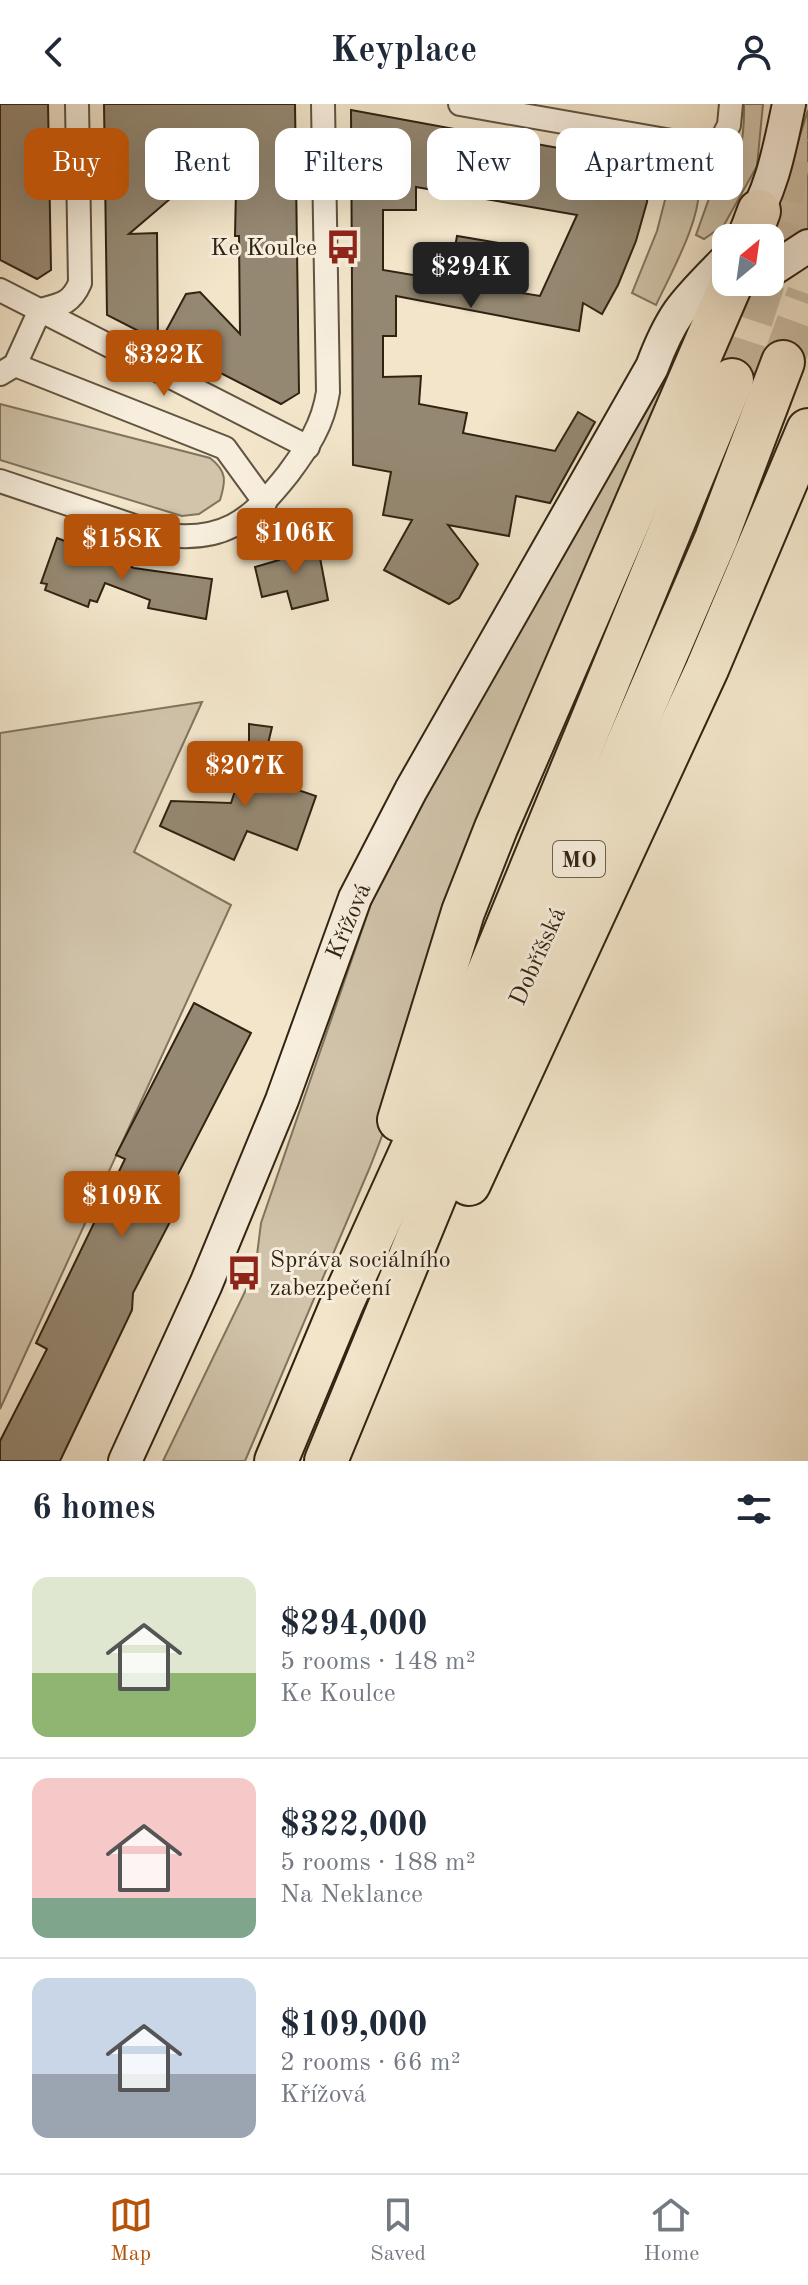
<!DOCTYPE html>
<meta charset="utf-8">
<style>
:root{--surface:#fff;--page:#f6f6f7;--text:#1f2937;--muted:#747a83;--line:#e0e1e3;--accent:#b45309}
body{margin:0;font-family:"Old Standard TT",serif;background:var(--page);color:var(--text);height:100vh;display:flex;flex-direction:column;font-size:30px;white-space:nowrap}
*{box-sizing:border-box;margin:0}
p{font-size:26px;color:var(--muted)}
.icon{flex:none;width:44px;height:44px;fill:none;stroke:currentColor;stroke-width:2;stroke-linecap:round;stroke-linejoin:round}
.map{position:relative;height:1357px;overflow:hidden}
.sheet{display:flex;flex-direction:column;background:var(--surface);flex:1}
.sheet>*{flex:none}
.top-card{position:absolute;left:24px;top:24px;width:760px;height:72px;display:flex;gap:16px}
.needle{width:52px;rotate:29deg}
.buttons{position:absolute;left:712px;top:120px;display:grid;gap:16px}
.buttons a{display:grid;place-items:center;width:72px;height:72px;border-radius:16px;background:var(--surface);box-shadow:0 8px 32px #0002;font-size:40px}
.price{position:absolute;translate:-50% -68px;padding:0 18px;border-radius:8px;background:var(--accent);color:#fff;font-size:26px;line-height:52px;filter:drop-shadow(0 2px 4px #0008)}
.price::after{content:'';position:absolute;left:50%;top:48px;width:24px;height:18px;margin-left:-12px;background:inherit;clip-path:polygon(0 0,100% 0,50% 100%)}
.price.on{background:#222;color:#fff}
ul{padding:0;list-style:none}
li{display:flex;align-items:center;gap:24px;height:200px;padding:0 32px}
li+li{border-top:2px solid var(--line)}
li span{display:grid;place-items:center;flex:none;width:224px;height:160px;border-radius:16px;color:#555}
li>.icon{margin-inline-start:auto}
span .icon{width:96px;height:96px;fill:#fffc;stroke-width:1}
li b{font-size:34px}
h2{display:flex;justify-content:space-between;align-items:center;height:96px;padding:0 32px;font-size:34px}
.pill{padding:0 28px;border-radius:16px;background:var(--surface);box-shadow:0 8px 32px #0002;font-size:28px;line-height:72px}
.pill.on{background:var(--accent);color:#fff}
header{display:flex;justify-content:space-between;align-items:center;height:104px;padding:0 32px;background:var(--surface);font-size:36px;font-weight:700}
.tab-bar{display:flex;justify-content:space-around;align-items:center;height:112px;border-top:2px solid var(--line);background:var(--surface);font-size:22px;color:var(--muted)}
.tab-bar a{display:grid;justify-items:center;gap:4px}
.tab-bar .on{color:var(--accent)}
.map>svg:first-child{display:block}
</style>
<header><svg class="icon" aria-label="back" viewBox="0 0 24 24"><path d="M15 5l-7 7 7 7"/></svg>Keyplace<svg class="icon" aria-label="person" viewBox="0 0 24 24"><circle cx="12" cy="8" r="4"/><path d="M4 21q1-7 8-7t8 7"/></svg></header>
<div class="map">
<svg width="808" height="1357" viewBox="0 0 808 1357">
<rect width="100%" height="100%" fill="#f2e5ca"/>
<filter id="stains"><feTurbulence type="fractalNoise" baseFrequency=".0025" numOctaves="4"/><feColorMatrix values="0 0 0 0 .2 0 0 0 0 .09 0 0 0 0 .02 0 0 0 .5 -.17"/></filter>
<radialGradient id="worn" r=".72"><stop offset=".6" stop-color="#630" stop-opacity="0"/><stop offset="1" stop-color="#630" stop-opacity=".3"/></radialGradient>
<!-- green -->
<g fill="#d1c4ab" stroke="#81745e" stroke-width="2">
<path d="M 744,0 L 763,0 L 757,62 L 724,121 L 704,135 L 696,131 L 712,86 L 727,90 C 739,61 745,32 744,0 Z"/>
<polygon points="808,6 808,128 770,157 768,134"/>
<path d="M 673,65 L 687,68 L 698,77 C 705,109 670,171 656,201 L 632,189 L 657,127 Z"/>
<polygon points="693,228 370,1063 245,1357 163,1357 255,1167 261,1119 382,768 487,579"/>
<path d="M 0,300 L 210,354 C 227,367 226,377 220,396 L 199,410 L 182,412 L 0,356 Z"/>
<polygon points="202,598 134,748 231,801 0,1305 0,629"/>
</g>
<!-- building -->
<g fill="#958872" stroke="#312312" stroke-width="2" fill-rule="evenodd">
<polygon points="0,0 48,0 51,166 37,175 0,156"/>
<polygon points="104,0 295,0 299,289 281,300 160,238 186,190 200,188 240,230 239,132 235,132 237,39 194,35 193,42 161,40 161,79 177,89 129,130 157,129 158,237 107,211"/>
<path d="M 351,6 L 651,61 L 647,98 L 636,137 L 618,181 L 602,210 L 583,199 L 579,227 L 396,192 L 396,232 L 383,232 L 383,273 L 421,272 L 419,300 L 467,309 L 463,329 L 555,347 L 578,308 L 595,318 L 550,399 L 516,392 L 509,432 L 448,421 L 478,460 L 459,494 L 449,500 L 384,466 L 412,416 L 383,411 L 391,368 L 353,361 ZM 416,83 L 577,111 L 540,192 L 497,185 L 505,140 L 457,132 L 449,177 L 383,166 L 383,106 L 416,106 Z"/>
<polygon points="57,434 134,464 212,475 206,515 148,504 150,496 105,479 97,498 90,496 88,503 45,486 47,480 41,479"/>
<polygon points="317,438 328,496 292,505 287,487 262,493 255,463 279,456 277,449"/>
<polygon points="249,620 272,623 260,673 316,692 297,746 247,727 234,756 160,722 171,697 231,699 241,669 249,672"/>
<polygon points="194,899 251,929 160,1105 173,1112 133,1189 132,1206 60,1357 0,1357 0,1337 47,1245 36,1239 125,1055 116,1051"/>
</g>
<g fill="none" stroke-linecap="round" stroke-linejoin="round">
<!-- highway-tunnel -->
<g stroke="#cbbea5" stroke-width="42" stroke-dasharray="42 21" stroke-linecap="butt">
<polyline points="770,158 793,33"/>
<polyline points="783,258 808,190"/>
<polyline points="732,276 764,178"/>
</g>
<!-- street casing -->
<g stroke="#615440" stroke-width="26">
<g id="street">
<polyline points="460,0 717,45 729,21 731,0"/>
<polyline points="0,186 308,343"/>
<path d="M 40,206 C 60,201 71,200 80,179 L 77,0"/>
<polyline points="15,261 225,344 265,399"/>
<polyline points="0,270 15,261 40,206"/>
<path d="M 0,377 L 158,430 C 222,440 250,418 288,370 C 308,343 323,321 328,288 L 323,0"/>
</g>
</g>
<!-- secondary casing -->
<g stroke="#312312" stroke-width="36">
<g id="secondary">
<path d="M 747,125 C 772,89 780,42 789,0"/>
<polyline points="770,167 808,142"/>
<path d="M 125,1357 L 206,1180 L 282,996 L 355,794 L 411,686 L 652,263 C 673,207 686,197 726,156"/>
</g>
</g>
<!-- highway casing -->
<g stroke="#312312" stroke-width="46">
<g id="highway">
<polyline points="749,134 759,107"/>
<polyline points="399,1016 463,808 496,724 732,178"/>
<polyline points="469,1080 707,565 808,326"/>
<polyline points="276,1357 343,1197 452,957 732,276"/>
<polyline points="326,1357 481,980 716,435 783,258"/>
</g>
</g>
<!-- street -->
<use href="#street" stroke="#f7eedd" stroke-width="22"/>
<!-- secondary -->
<use href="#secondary" stroke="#f7eedd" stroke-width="32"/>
<!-- highway -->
<use href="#highway" stroke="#f2e5ca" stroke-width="42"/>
</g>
<!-- icons -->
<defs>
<g id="bus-bare" transform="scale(2.76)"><path d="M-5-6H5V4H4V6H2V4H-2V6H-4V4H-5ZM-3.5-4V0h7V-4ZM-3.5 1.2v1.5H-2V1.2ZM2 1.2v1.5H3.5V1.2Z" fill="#8f2418" stroke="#f7eedd" stroke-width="2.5" paint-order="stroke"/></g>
</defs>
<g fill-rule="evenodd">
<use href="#bus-bare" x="343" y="143"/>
<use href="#bus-bare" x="244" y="1169"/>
</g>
<g text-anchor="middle" stroke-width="6" stroke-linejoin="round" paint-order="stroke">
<!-- shield labels -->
<rect fill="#f7eedd" stroke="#6c604f" stroke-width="2" x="553" y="737" width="52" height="36" rx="6"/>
<g font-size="22" font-weight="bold" fill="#312312">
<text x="579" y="763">MO</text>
</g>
<!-- poi labels -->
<g font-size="24" fill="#312312" stroke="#f7eedd" text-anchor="end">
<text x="317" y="151">Ke Koulce</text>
<text x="270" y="1163" text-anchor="start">Správa sociálního<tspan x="270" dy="28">zabezpečení</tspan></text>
</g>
<!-- street labels -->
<g font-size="24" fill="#312312" stroke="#f7eedd">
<text transform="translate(348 817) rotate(-67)" y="8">Křížová</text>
<text transform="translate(537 852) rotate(-66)" y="8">Dobříšská</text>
</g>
</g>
<rect width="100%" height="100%" filter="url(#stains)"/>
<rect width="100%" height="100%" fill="url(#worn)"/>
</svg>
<div class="buttons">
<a><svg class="needle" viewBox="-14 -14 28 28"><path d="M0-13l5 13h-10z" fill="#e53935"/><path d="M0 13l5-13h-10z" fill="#747a83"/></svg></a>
</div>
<b class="price on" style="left:471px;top:206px">$294K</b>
<b class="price" style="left:164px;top:294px">$322K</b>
<b class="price" style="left:295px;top:472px">$106K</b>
<b class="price" style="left:122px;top:478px">$158K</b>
<b class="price" style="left:245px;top:705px">$207K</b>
<b class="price" style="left:122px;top:1135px">$109K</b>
<div class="top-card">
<a class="pill on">Buy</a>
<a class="pill">Rent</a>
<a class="pill">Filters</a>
<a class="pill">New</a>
<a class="pill">Apartment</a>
</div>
</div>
<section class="sheet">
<h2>6 homes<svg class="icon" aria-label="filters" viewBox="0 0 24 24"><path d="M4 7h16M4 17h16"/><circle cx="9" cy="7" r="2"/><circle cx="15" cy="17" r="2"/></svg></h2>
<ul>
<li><span style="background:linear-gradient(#dfe7d0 60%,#8fb573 0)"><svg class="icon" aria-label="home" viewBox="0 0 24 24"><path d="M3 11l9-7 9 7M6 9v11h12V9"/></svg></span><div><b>$294,000</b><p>5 rooms · 148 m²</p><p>Ke Koulce</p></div></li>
<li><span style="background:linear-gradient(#f6c9c9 75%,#7fa58c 0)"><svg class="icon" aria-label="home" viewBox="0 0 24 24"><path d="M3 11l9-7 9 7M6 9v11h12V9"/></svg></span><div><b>$322,000</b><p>5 rooms · 188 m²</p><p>Na Neklance</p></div></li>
<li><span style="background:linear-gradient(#c9d6e8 60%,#9aa5b1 0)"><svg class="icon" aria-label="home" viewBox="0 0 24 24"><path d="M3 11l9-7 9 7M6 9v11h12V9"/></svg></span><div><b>$109,000</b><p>2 rooms · 66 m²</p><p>Křížová</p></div></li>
</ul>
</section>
<nav class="tab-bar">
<a class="on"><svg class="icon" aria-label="map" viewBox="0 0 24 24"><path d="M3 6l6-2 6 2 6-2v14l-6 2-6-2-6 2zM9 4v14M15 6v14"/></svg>Map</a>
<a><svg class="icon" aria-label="saved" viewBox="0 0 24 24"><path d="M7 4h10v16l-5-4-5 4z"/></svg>Saved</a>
<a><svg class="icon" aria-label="home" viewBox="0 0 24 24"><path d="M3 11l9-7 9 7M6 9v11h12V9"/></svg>Home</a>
</nav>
